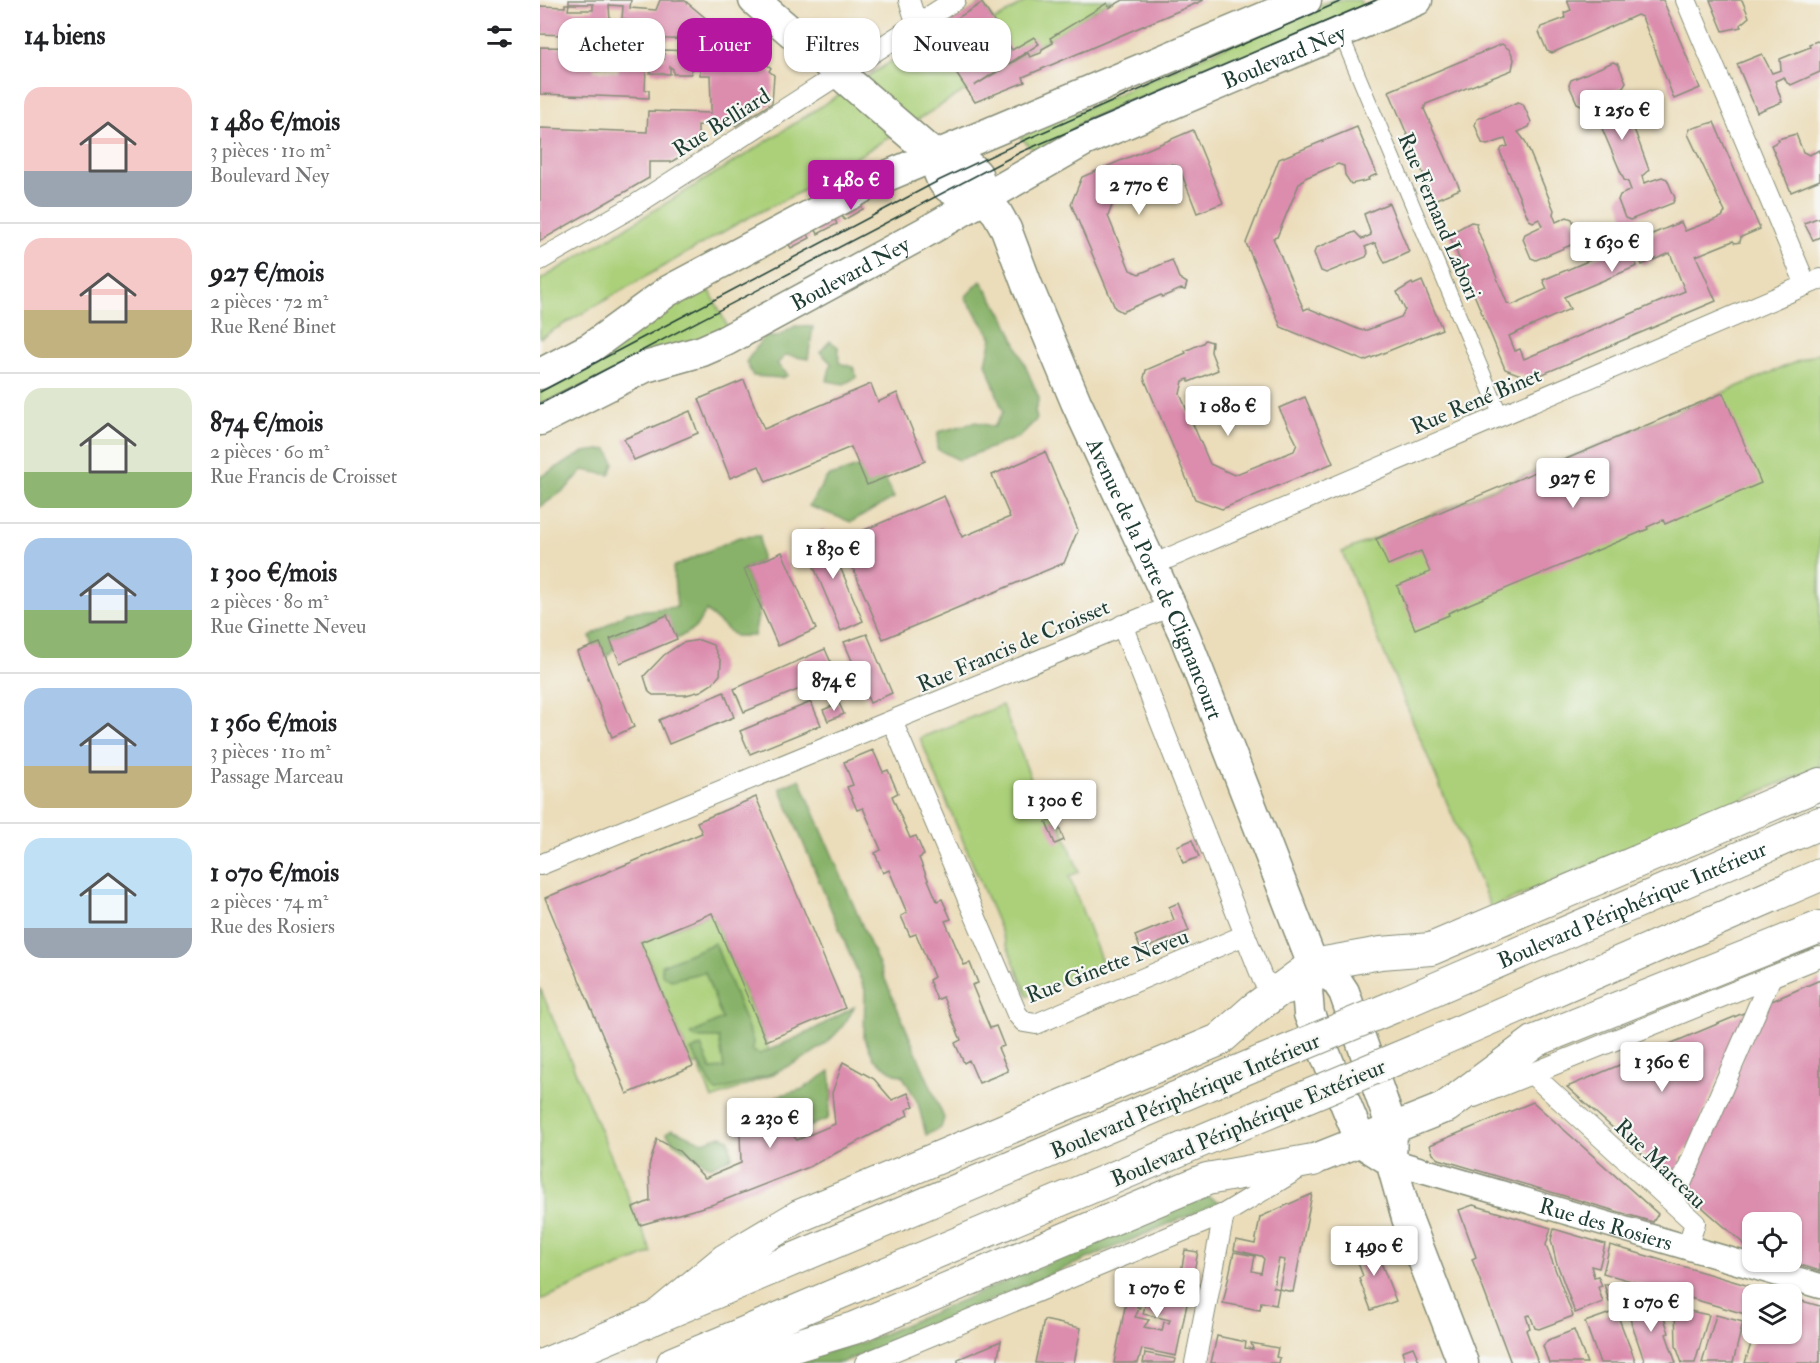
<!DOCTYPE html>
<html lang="fr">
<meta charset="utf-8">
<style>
:root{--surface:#fff;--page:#f2f2f2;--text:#202124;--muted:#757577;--line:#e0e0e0;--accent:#b5179e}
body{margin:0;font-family:"IM FELL Double Pica",serif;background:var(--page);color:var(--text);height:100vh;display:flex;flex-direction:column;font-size:22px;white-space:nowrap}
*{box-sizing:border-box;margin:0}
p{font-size:20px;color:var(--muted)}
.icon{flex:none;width:33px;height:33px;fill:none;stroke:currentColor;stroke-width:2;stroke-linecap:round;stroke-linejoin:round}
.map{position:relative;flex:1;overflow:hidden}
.sheet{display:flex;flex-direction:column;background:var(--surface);width:540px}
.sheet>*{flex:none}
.banner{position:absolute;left:18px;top:18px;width:570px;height:54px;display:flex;gap:12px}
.fabs{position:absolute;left:1202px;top:1212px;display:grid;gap:12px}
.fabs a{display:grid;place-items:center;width:60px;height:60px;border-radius:12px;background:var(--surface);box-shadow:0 2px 4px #0004;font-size:30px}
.price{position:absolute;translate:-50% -51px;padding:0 14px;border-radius:6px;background:#fff;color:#222;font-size:20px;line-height:39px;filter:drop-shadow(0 2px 3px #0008)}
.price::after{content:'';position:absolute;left:50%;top:36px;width:18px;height:14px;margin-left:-9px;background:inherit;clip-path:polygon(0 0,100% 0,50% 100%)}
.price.on{background:var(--accent);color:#fff}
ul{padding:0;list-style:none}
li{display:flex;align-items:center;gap:18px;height:150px;padding:0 24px}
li+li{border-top:2px solid var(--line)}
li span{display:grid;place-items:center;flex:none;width:168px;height:120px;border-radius:18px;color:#555}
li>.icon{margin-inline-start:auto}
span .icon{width:72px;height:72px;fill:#fffc;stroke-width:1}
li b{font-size:26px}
h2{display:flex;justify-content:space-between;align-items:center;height:72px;padding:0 24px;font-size:26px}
.pill{padding:0 21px;border-radius:18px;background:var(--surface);box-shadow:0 2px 4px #0004;font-size:21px;line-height:54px}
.pill.on{background:var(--accent);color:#fff}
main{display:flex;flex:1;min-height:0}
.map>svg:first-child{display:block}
</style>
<main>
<section class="sheet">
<h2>14 biens<svg class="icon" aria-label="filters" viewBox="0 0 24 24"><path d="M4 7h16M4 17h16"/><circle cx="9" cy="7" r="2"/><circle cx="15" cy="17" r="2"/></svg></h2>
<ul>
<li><span style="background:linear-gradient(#f6c9c9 70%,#9aa5b1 0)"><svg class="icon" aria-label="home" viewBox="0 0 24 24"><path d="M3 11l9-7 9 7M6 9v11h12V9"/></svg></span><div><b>1 480 €/mois</b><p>3 pièces · 110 m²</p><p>Boulevard Ney</p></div></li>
<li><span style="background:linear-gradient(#f6c9c9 60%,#c2b280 0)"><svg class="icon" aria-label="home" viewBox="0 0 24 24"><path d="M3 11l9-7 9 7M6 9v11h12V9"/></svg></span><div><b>927 €/mois</b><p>2 pièces · 72 m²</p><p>Rue René Binet</p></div></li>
<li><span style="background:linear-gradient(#dfe7d0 70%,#8fb573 0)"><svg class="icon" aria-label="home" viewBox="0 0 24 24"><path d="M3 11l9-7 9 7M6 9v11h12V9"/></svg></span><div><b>874 €/mois</b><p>2 pièces · 60 m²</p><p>Rue Francis de Croisset</p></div></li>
<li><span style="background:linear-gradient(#a9c7e8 60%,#8fb573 0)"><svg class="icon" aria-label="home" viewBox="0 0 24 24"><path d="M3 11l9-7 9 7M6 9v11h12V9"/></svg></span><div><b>1 300 €/mois</b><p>2 pièces · 80 m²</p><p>Rue Ginette Neveu</p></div></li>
<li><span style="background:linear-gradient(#a9c7e8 65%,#c2b280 0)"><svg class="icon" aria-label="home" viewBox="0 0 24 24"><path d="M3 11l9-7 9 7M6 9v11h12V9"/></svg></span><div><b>1 360 €/mois</b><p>3 pièces · 110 m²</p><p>Passage Marceau</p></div></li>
<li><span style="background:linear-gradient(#bfe0f5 75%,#9aa5b1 0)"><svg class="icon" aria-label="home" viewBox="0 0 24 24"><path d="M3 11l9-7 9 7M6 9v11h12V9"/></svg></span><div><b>1 070 €/mois</b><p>2 pièces · 74 m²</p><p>Rue des Rosiers</p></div></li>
</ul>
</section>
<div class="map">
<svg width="1280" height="1363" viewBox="0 0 1280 1363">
<rect width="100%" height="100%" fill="#f6f6f2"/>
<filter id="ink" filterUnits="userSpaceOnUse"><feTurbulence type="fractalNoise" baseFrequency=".0167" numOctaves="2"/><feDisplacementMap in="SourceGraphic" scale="12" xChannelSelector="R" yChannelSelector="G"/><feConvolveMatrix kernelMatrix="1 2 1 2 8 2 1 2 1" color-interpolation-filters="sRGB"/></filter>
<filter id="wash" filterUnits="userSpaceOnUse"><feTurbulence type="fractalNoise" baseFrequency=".008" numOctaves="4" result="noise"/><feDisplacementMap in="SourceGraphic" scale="24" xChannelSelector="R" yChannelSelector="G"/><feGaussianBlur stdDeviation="1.35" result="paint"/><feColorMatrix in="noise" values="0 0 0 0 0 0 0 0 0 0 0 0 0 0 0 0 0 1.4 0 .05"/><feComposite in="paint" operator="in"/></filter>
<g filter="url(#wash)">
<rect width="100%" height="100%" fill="#ebddba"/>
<!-- green -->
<g fill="#abd079" stroke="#658656" stroke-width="1.5">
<polygon points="488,0 572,0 260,192 200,222 0,338 0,280 210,152 442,3 454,21"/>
<polygon points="792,0 820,0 823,9 499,155 480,137"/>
<polygon points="165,281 188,328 0,410 0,385"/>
<polygon points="1280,352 1280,766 951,908 802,552"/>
<polygon points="462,705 495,789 506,785 539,872 529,876 563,965 488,996 380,738"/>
<polygon points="172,913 238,1072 172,1099 158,1064 153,1066 101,942"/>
<polygon points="0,988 112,1253 0,1300"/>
</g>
<!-- forest -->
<g fill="#88b269" stroke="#54784e" stroke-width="1.5">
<polygon points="441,281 466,320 499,398 495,411 497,419 479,437 419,460 397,449 398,432 436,422 454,427 463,412 446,363 452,338 425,297"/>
<polygon points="255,326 273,327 268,359 246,355 237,364 248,375 242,378 213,376 206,362 224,337 237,337"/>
<polygon points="290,341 298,347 299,363 313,367 317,377 304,384 287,381 291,363 280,352"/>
<polygon points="68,449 74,463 70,475 43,470 26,489 0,507 0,477 44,452"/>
<polygon points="337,461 354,498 311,522 269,506 287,477"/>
<polygon points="220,536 221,561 204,569 220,606 214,636 195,636 166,611 155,628 137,639 126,615 70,639 74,649 66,657 60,644 53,646 50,636 87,612 137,607 133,567 199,537"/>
<polygon points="260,779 404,1118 401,1128 386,1135 378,1103 362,1075 355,1074 334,1059 324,1037 325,990 240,788"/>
<path d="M 175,943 L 213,1041 L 212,1051 L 220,1054 L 269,1032 L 314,1007 C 291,1059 226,1076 176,1092 L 151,1050 L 161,1046 L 171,1069 L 184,1068 L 179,1038 L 155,1038 L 151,1034 L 182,1019 L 165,972 L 131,980 L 122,975 L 122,965 Z"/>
<polygon points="290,1071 292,1095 288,1119 263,1129 234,1104 237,1096 263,1089"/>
<polygon points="132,1129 163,1142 181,1136 189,1139 192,1157 170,1167 133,1142 126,1133"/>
<polygon points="666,1196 680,1202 346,1345 300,1363 246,1363 324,1342"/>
</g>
<g id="blocks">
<!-- building -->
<g fill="#dc8dae" fill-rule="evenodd">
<polygon points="29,0 91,0 90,8 116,10 120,0 144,0 186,35 183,41 75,37 75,29 82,30 86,19 82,19 83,6 69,5 71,37 0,34 0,6 25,7 25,4 29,4 28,10 53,10 53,4 29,4"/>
<polygon points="583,0 664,0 483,77 485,82 435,102 395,41 396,31 442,3 472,50 494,37 499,44 434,86 488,53 490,57 501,53 502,49 513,43 510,38 567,3 569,8"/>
<polygon points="1027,0 1123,0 1160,88 1134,99 1102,17 1097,15 1012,53 1007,51 999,32 1001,27 1025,18 1024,13 1031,10"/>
<polygon points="1170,0 1202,0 1209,17 1200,25 1201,27 1183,31"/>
<polygon points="1277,41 1280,43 1280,72 1251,85 1247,83 1244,77 1235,81 1242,102 1217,112 1197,64 1222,54 1232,73 1241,70 1240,59 1270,47 1269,44"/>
<polygon points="962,44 970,50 974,59 972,70 886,104 884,109 920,189 894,200 849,91"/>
<polygon points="0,47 55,48 54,71 78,72 79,49 99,50 99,59 124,59 124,50 208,53 214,58 216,55 231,68 229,71 234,75 232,103 196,126 194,123 186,127 158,125 158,146 131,162 109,162 109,178 0,241 0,128 107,132 108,111 171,113 171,100 170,75 160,75 160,69 151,69 151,74 133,74 133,69 130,67 130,74 110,73 112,68 106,67 105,90 109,90 109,98 0,94"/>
<polygon points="1073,62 1078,64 1086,82 1083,87 1068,96 1070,102 1080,101 1096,134 1109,170 1102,176 1103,180 1104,183 1122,177 1127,179 1135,198 1133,203 1090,220 1085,218 1078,200 1080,195 1091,190 1088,182 1084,180 1055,112 1053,100 1041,105 1037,103 1029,85 1031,80"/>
<polygon points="978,102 983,104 991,122 989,127 978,132 985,141 1014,210 1013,214 1016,222 1027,217 1032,219 1040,237 1038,242 996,260 991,258 983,239 985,234 1002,226 999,219 993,222 989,220 960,152 962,148 968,146 965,139 947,145 942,143 935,125 937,119"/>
<polygon points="1174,122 1220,229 1201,237 1200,242 1195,243 1193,241 1156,256 1176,301 991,379 965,369 909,234 931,222 937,223 936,226 967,303 972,305 1007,289 1003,280 1088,244 1097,266 1024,297 1030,309 969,336 975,351 980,349 984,359 1145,291 1130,253 1102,265 1093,242 1141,222 1145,231 1182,217 1185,212 1182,206 1148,134 1150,129"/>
<polygon points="817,127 837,174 828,178 829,180 811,184 805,175 804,166 798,164 765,178 759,184 737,237 733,238 764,310 768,308 820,330 827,330 861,317 865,310 857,292 872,283 873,285 882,281 902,329 824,361 741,327 706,243 739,159"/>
<polygon points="653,130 683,203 657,213 639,167 632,164 606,177 607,179 579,187 568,216 590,270 599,274 632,260 639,278 647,283 645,290 641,289 622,297 621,295 582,312 575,308 531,204 542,177"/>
<polygon points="1256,134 1263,152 1269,155 1280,150 1280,180 1251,192 1231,145 1239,141 1238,139"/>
<polygon points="319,202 323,209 304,220 300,212"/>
<polygon points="849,203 869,252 845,263 835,243 825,247 828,253 826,257 786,273 781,271 774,253 776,248 815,232 822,239 831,235 824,214"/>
<polygon points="293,216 297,224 278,234 274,226"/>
<polygon points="1280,217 1280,237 1273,240 1264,223"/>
<polygon points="266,231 270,238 251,248 247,241"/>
<polygon points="665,340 672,342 671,352 678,370 649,382 648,379 643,381 640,394 670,464 694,475 754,451 757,444 739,408 765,397 793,463 682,509 655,499 604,378 606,370 646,353 645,351 663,343"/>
<polygon points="204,380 224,429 331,384 338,402 357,393 385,461 327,485 311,447 226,482 219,466 190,478 159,399"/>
<polygon points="1183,393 1221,483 1125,524 1123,520 1107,527 1108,529 908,613 909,615 875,629 857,586 890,572 881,551 848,565 836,539"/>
<polygon points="150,411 158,433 94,460 84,439"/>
<polygon points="505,452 538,530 524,563 343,639 301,540 404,496 422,537 470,517 452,475"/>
<polygon points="284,529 323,621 301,631 262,539"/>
<polygon points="242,552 276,629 238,646 204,569"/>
<polygon points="127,615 137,639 80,663 70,639"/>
<polygon points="327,634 352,693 330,703 304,642"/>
<polygon points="159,640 173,645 181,662 180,675 172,684 161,691 146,695 113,695 109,692 104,676 124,655 142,643"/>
<polygon points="60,643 94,727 72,737 37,652"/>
<polygon points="285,649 296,674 204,712 194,689"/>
<polygon points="184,692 194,717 129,744 119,720"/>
<polygon points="271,702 281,725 210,754 200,731"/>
<polygon points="299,703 304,714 288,721 283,710"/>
<polygon points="333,750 343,772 348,770 358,793 352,796 370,838 376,836 384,855 379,858 397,901 402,899 411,919 405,921 424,965 430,963 438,983 432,985 450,1028 456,1026 464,1046 458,1048 468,1071 439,1083 429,1060 424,1063 415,1043 421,1040 403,997 397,1000 389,980 394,977 376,934 370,936 361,916 367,913 349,870 343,873 335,853 341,850 323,808 317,810 307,787 313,785 304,762"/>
<polygon points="216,797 305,1008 226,1041 172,913 101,942 153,1066 87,1094 5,898 162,833 157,822"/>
<polygon points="516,819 524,840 515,844 506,822"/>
<polygon points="652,840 659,857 643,863 637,846"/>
<polygon points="638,903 649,931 601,950 595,936 634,920 629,907"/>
<polygon points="1280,980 1280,1271 1251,1262 1251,1222 1212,1222 1212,1251 1145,1192 1225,1004"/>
<polygon points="1206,1012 1152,1141 1140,1158 1141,1164 1137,1174 1130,1179 1027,1087"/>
<polygon points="303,1062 334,1079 352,1100 368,1093 374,1106 366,1110 368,1115 350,1125 269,1167 174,1204 100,1225 93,1208 110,1201 109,1166 117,1139 139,1151 165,1178 201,1163 200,1133 209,1101 236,1116 257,1140 295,1124 292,1093"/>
<polygon points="993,1102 1118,1214 1113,1222 899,1159 893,1154 890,1145"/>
<path d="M 772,1194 L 753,1292 L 739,1289 L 736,1305 L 721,1302 L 720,1310 L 683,1303 L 694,1252 L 715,1256 L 712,1271 L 721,1273 L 724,1259 L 721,1256 L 694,1250 L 696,1240 L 715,1244 L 720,1217 ZM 739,1259 L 745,1260 L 739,1289 L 733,1287 Z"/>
<polygon points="933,1205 1011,1228 1006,1245 1033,1316 999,1329 995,1328 990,1315 986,1316 990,1328 986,1330 998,1363 971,1363 932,1259 936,1257 919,1210"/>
<polygon points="1014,1229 1065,1244 1059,1268 1051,1266 1054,1277 1058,1276 1062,1286 1058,1287 1063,1302 1035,1313 1016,1261 1011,1240"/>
<polygon points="833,1242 856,1301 831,1310 819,1278 823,1276 813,1250"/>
<polygon points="1070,1245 1213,1287 1205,1314 1063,1273"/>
<polygon points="645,1250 658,1252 636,1356 602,1349 598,1363 574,1363 587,1297 598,1300 597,1307 600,1307 595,1317 609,1320 604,1327 622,1331 624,1322 629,1323 630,1320 603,1314 606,1301 617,1303 620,1286 636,1289 638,1281 642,1283 644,1273 641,1272"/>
<polygon points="1064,1284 1076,1284 1106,1290 1104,1295 1069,1302"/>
<polygon points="1251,1298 1280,1306 1280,1363 1205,1363 1214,1334 1251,1334"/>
<polygon points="1111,1300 1125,1311 1122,1312 1129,1333 1126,1334 1136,1363 1105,1363 1088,1313 1092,1305"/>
<polygon points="1135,1308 1169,1315 1155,1363 1142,1363 1136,1346"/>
<polygon points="1076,1311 1096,1363 1060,1363 1045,1322"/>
<polygon points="1176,1315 1203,1322 1193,1363 1162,1363"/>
<polygon points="504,1320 541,1328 534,1363 495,1363"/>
<polygon points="1034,1330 1047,1363 1009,1363 1003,1346 1008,1340"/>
<polygon points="677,1336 706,1342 705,1348 713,1349 711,1343 738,1348 736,1357 740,1358 739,1363 671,1363"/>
<polygon points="461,1341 457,1363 418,1363 418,1359"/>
<polygon points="873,1347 880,1363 866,1363 862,1351"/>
<polygon points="605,1353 636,1359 635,1363 603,1363"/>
</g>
</g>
</g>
<g filter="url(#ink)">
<use href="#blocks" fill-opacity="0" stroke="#858d77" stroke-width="1.5"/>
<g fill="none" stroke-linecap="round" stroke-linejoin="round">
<!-- pedestrian casing -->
<g stroke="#858d77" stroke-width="16">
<polyline id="pedestrian" points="800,32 961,416"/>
</g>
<!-- minor casing -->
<g stroke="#858d77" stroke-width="22">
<g id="minor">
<polyline points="369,0 377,25"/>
<polyline points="1146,0 1266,285"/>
<polyline points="0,260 89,209 415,0"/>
<polyline points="610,566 1280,279"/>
<polyline points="582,625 723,980 748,994"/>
<polyline points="352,721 477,1014 484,1022 496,1024 705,935"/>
<polyline points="0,865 631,606"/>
<polyline points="993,1075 1155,1223 1147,1248"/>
<polyline points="934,1097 1280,957"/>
<polyline points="1133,1202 1231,977"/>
<polyline points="325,1363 684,1214 760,1168"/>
<polyline points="655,1363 684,1214"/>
</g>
</g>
<!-- tertiary casing -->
<g stroke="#858d77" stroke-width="27">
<g id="tertiary">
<path id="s1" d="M 851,1161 L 1280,1286"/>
</g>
</g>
<!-- primary casing -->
<g stroke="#858d77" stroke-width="33">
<g id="primary">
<path id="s2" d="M 214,0 L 394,155 L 429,166 L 437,174 L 444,198 L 457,213 L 466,229 L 487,285 L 536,402 L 644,634 L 773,965 L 767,990 L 769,1014 L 821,1142 L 851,1161"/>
<path d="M 394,155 C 403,194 408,189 444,198"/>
<polyline points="0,374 50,348 128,291 335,181 766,0"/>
<path id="s3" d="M 0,420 L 105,367 L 162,351 L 185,341 L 382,234 L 544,141 L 877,0"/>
<polyline points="773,965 796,980 804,992 852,1128 851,1161 867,1218 923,1363"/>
<polyline points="773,1160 906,1107"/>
</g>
</g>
<!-- trunk casing -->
<g stroke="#858d77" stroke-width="34">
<g id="trunk">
<path id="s4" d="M 853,1007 L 1280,823"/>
<polyline points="875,1051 1280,875"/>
<polyline points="906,1107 995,1041 1280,927"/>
<polyline points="115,1318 185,1260 259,1216 679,1040 714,1009 773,965 841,953 891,949 1280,784"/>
<polyline points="166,1350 221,1356 314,1328 667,1179 773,1160"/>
<polyline points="8,1363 723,1061"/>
<polyline points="133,1363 744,1106"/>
</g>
</g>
<!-- pedestrian -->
<use href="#pedestrian" stroke="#fff" stroke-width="14"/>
<!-- minor -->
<use href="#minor" stroke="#fff" stroke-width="20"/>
<!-- tertiary -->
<use href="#tertiary" stroke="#fff" stroke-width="24"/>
<!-- primary -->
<use href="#primary" stroke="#fff" stroke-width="30"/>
<!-- trunk -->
<use href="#trunk" stroke="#fff" stroke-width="32"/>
<!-- tram -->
<g stroke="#1f3d34" stroke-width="1.5">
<polyline points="0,392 400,180 485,140 804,0"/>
<polyline points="0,404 481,152 836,0"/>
</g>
<!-- trunk-bridge casing -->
<g stroke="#858d77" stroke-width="34" stroke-linecap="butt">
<g id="trunk-bridge">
<polyline points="723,1061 853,1007"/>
<polyline points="744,1106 875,1051"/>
</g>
</g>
<!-- trunk-bridge -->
<use href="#trunk-bridge" stroke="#fff" stroke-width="32"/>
</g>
</g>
<g text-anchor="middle" stroke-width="4.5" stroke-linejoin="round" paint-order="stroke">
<!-- street labels -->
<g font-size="22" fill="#1f3d34" stroke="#f6f6f2">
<text dy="8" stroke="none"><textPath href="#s3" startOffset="830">Boulevard Ney</textPath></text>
<text transform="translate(181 122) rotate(-32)" y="8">Rue Belliard</text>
<text transform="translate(900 216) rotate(67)" y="8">Rue Fernand Labori</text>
<text dy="8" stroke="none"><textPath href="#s3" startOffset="344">Boulevard Ney</textPath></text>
<text transform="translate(936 400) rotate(-23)" y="8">Rue René Binet</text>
<text dy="8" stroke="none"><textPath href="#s2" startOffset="729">Avenue de la Porte de Clignancourt</textPath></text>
<text transform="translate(473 645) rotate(-23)" y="8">Rue Francis de Croisset</text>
<text dy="8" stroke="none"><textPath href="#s4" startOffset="260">Boulevard Périphérique Intérieur</textPath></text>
<text transform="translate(567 965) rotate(-21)" y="8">Rue Ginette Neveu</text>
<text transform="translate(645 1095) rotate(-23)" y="8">Boulevard Périphérique Intérieur</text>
<text transform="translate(708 1122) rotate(-23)" y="8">Boulevard Périphérique Extérieur</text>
<text transform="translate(1121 1163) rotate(44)" y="8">Rue Marceau</text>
<text dy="8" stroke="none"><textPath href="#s1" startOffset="224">Rue des Rosiers</textPath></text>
</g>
</g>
</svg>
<div class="fabs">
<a><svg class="icon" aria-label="locate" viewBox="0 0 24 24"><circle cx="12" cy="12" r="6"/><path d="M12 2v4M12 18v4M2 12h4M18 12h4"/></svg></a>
<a><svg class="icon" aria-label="layers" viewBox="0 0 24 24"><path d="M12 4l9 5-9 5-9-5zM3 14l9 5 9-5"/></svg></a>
</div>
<b class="price" style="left:1082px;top:141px">1 250 €</b>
<b class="price on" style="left:311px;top:211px">1 480 €</b>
<b class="price" style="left:599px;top:216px">2 770 €</b>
<b class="price" style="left:1072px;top:273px">1 630 €</b>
<b class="price" style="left:688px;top:437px">1 080 €</b>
<b class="price" style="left:1033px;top:509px">927 €</b>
<b class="price" style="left:293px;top:580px">1 830 €</b>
<b class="price" style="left:294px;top:712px">874 €</b>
<b class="price" style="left:515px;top:831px">1 300 €</b>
<b class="price" style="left:1122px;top:1093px">1 360 €</b>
<b class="price" style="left:230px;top:1149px">2 230 €</b>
<b class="price" style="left:834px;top:1277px">1 490 €</b>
<b class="price" style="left:617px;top:1319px">1 070 €</b>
<b class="price" style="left:1111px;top:1333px">1 070 €</b>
<div class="banner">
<a class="pill">Acheter</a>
<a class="pill on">Louer</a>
<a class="pill">Filtres</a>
<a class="pill">Nouveau</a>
</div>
</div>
</main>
